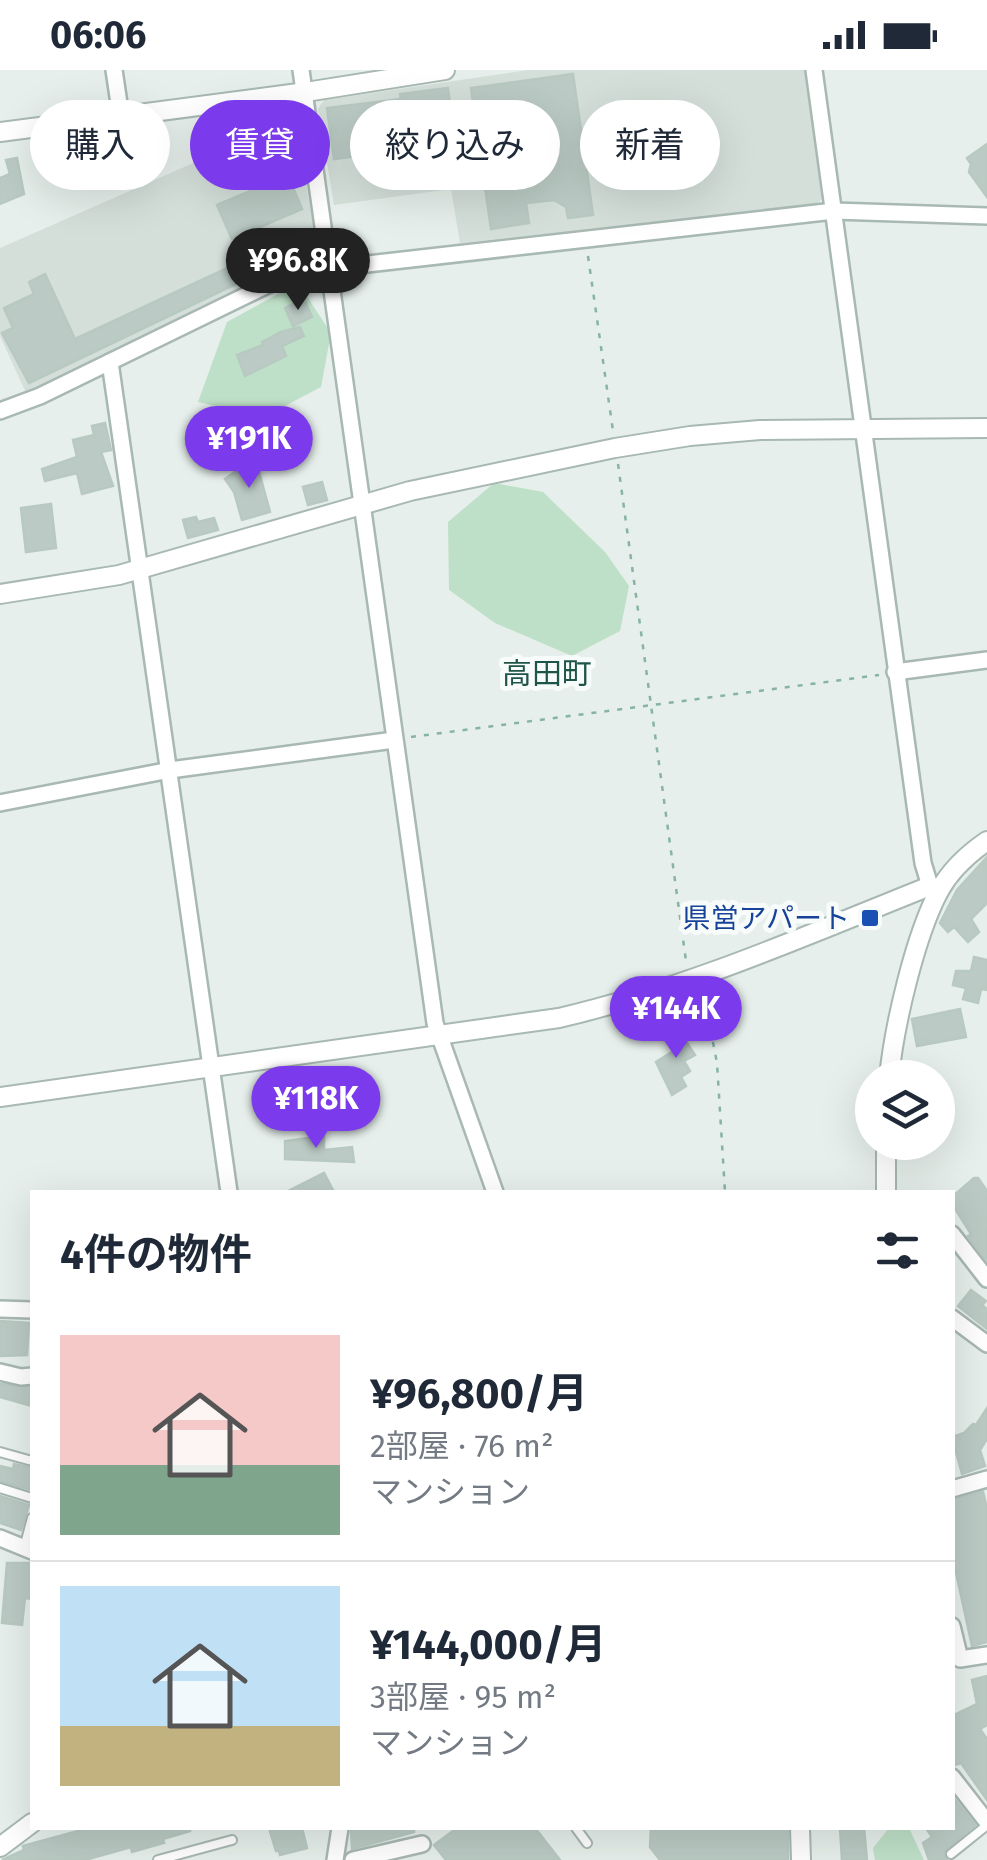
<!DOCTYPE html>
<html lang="ja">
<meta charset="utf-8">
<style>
:root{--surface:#fff;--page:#f6f6f7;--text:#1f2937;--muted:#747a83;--line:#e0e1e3;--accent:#7c3aed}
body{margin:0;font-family:"Fira Sans","Noto Sans JP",sans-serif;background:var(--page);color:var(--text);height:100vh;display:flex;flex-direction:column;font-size:38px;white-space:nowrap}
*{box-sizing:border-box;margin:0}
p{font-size:32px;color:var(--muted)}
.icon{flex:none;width:55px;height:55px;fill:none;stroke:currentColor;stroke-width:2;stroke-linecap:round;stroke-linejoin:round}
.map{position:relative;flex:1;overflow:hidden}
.side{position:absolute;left:30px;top:1120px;width:925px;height:640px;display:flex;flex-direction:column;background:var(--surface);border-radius:0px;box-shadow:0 10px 40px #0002}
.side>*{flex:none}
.top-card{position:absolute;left:30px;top:30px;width:928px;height:90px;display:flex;gap:20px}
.controls{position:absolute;left:855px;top:990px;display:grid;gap:20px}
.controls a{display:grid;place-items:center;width:100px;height:100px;border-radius:50%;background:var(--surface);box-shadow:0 10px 40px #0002;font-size:50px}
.price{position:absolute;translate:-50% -85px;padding:0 22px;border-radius:35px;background:var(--accent);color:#fff;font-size:32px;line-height:65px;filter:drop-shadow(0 2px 5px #0008)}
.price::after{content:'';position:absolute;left:50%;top:60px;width:30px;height:22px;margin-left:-15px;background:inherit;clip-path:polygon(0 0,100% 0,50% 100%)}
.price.active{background:#222;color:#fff}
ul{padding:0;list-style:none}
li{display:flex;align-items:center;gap:30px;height:250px;padding:0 30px}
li+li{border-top:2px solid var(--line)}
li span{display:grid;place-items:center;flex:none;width:280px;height:200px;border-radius:0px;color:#555}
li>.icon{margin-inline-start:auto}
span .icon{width:120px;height:120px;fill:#fffc;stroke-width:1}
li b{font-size:42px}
h2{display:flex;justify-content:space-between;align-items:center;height:120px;padding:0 30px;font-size:42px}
.chip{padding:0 35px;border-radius:45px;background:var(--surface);box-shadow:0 10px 40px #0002;font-size:35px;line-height:90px}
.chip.active{background:var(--accent);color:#fff}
.status{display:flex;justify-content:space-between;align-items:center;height:70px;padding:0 50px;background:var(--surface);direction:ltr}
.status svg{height:28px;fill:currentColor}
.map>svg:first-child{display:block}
</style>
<div class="status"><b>06:06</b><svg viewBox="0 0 49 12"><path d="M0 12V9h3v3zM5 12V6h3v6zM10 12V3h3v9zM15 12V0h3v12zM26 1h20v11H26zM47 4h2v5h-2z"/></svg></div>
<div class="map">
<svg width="987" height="1790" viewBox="0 0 987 1790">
<rect width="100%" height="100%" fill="#e6efeb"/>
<!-- built -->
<g fill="#d4dfda">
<polygon points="528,0 805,0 823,127 816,136 460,173 451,119 334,135 318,39 324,30"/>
<polygon points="296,48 318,187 26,323 0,266 0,178"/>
</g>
<!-- green -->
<g fill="#bfe0c8">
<polygon points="298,213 331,263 321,317 264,347 198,332 227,252"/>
<polygon points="494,413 543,422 605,482 629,516 620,561 572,586 495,553 449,520 448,452"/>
<polygon points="889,1758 909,1758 924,1790 875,1790 873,1778"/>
</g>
<!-- building -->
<g fill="#bbcac4" stroke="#b8c9c2" stroke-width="2.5">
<polygon points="573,4 593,145 568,148 566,137 554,130 526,133 529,153 491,159 471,18"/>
<polygon points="448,18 455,76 448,77 449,83 420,87 421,97 409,98 407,79 334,89 327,38 401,29 400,24"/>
<polygon points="269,71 275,84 227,105 221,92"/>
<polygon points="987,74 987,127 969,102 971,94 967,88"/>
<polygon points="17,88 24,124 0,134 0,108 10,104 6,90"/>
<polygon points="288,105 302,139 232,169 217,135"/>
<polygon points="296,166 303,182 29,313 2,263 13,258 4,238 34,224 29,212 45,204 75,269"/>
<polygon points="304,229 312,247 293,256 285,238"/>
<polygon points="300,257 304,266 282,276 286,286 245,306 237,285 263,275 262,272 281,262"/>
<polygon points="105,353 111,380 101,382 113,416 82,424 77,403 45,411 42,399 77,387 73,370 94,365 92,356"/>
<polygon points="255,387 270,442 242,450 234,422 225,409"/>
<polygon points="322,412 327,430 308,435 303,417"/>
<polygon points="51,434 56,478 26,482 21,438"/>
<polygon points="196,447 198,452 214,448 218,460 188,468 183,450"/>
<polygon points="987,787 987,833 971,849 979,862 968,872 954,857 948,862 940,853 957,820"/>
<polygon points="974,887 987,890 987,920 981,919 978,933 963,929 966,918 953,915 956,901 971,901"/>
<polygon points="960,939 966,967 917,976 912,949"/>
<polygon points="673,952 695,985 684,991 690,1001 681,1007 686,1016 672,1025 656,992 678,978 665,957"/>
<polygon points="324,1066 324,1080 352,1077 354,1092 285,1089 285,1071"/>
<polygon points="324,1103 334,1122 286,1122"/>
<polygon points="974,1108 978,1108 987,1121 987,1191 968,1166 971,1164 952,1134 952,1127"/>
<polygon points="971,1220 986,1231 982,1235 987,1239 987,1259 958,1236"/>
<polygon points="0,1251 29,1253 27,1285 0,1286"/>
<polygon points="0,1314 32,1317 32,1336 0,1327"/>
<polygon points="987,1338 987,1369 980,1380 985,1396 962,1404 952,1367 964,1363 973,1354 976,1355"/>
<polygon points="14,1394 32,1398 32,1420 0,1411 0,1396 13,1399"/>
<polygon points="983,1422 987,1439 987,1572 972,1576 952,1484 952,1430"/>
<polygon points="0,1426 29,1435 21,1460 0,1453"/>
<polygon points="7,1493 32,1493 32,1529 25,1528 22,1555 2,1553"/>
<polygon points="987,1606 987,1655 980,1659 987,1669 987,1730 961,1693 952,1696 952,1646 977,1634 972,1610"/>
<polygon points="952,1726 975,1755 946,1779 944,1784 947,1790 929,1790 923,1773 932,1767 926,1758 952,1758"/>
<polygon points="89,1758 190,1758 190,1761 163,1769 164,1773 132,1782 131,1777 85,1790 2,1790 24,1780 23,1776"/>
<polygon points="269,1758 302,1758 307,1778 280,1785 279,1781 276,1781"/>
<polygon points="351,1758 414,1758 414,1762 352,1779"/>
<polygon points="457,1758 535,1758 560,1790 446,1790 434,1775"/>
<polygon points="651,1758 788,1758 788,1790 660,1790 650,1777"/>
<polygon points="840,1758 864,1758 867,1790 842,1790"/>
</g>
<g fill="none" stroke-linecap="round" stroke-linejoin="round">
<!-- service casing -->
<g stroke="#a8b8b2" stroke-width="12">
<g id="service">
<polyline points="0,1382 32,1391"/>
<polyline points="0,1418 32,1428"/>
<polyline points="24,1478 32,1448"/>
<polyline points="576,1758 587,1773"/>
<polyline points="951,1784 987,1755"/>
<polyline points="158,1790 232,1770"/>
</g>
</g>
<!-- minor casing -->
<g stroke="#a8b8b2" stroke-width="20">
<g id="minor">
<polyline points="114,0 121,47"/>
<polyline points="301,0 435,953 495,1122"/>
<polyline points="814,0 923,793 930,816"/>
<polyline points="110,292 229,1122"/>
<polyline points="0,341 40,326 284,207 306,201 834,141 987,146"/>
<polyline points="895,602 987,590"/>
<polyline points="0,733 170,700 394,670"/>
<polyline points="952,1164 987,1209"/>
<polyline points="0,1239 32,1240"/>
<polyline points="952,1248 987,1274"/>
<polyline points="0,1302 21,1307 32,1306"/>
<polyline points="952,1419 987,1409"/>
<polyline points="0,1468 32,1481"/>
<polyline points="952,1556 960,1589 987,1585"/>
<polyline points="952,1707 987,1752"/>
<polyline points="335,1790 340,1758"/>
<polyline points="353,1790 422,1774"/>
</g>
</g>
<!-- tertiary casing -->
<g stroke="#a8b8b2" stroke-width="22">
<g id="tertiary">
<polyline points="0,62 306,22 445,0"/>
<polyline points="0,524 119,505 410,421 615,378 690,366 760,360 987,358"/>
<path d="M 889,1008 C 894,956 915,866 939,821 C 950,801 968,784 987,771"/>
<path d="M 0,1027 L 559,948 C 688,918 807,865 930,816 L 939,821"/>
<polyline points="886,1072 886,1122"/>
<polyline points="800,1758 801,1790"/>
<polyline points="0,1777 32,1753"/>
</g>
</g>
<!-- path -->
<g stroke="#86b3a5" stroke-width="2.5" stroke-dasharray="5 8" stroke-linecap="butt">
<polyline points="588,186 613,361"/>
<polyline points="618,394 686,891"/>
<polyline points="411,667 879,605"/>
<polyline points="703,921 717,993 725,1122"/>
</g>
<!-- service -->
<use href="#service" stroke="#fff" stroke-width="8"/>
<!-- minor -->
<use href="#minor" stroke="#fff" stroke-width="15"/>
<!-- tertiary -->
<use href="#tertiary" stroke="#fff" stroke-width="18"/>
</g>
<!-- markers -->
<rect fill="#1a4fb4" stroke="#f7fbf9" stroke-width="4" x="860" y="838" width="20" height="20" rx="5"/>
<g text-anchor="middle" stroke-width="10" stroke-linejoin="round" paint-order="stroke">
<!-- transit labels -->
<g font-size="28" fill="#164399" stroke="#f7fbf9" text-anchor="end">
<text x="850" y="858">県営アパート</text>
</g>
<!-- neighbourhood labels -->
<g font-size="30" fill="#1f5548" stroke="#f7fbf9">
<text x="547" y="614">高田町</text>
</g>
</g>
</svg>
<div class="controls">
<a><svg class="icon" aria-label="layers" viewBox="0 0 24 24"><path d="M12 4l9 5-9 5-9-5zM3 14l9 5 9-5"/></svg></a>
</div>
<b class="price active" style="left:298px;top:243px">¥96.8K</b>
<b class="price" style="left:249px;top:421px">¥191K</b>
<b class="price" style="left:676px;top:991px">¥144K</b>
<b class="price" style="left:316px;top:1081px">¥118K</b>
<div class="top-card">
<a class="chip">購入</a>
<a class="chip active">賃貸</a>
<a class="chip">絞り込み</a>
<a class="chip">新着</a>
</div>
<section class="side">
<h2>4件の物件<svg class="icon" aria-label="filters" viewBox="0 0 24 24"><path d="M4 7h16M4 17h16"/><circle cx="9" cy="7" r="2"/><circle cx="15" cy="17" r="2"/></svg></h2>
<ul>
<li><span style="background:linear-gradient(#f6c9c9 65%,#7fa58c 0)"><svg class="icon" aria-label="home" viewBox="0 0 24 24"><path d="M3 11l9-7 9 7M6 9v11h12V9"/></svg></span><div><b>¥96,800/月</b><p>2部屋 · 76 m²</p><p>マンション</p></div></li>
<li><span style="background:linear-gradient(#bfe0f5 70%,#c2b280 0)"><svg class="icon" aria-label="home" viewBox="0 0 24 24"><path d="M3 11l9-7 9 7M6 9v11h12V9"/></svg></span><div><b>¥144,000/月</b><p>3部屋 · 95 m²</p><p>マンション</p></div></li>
</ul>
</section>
</div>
